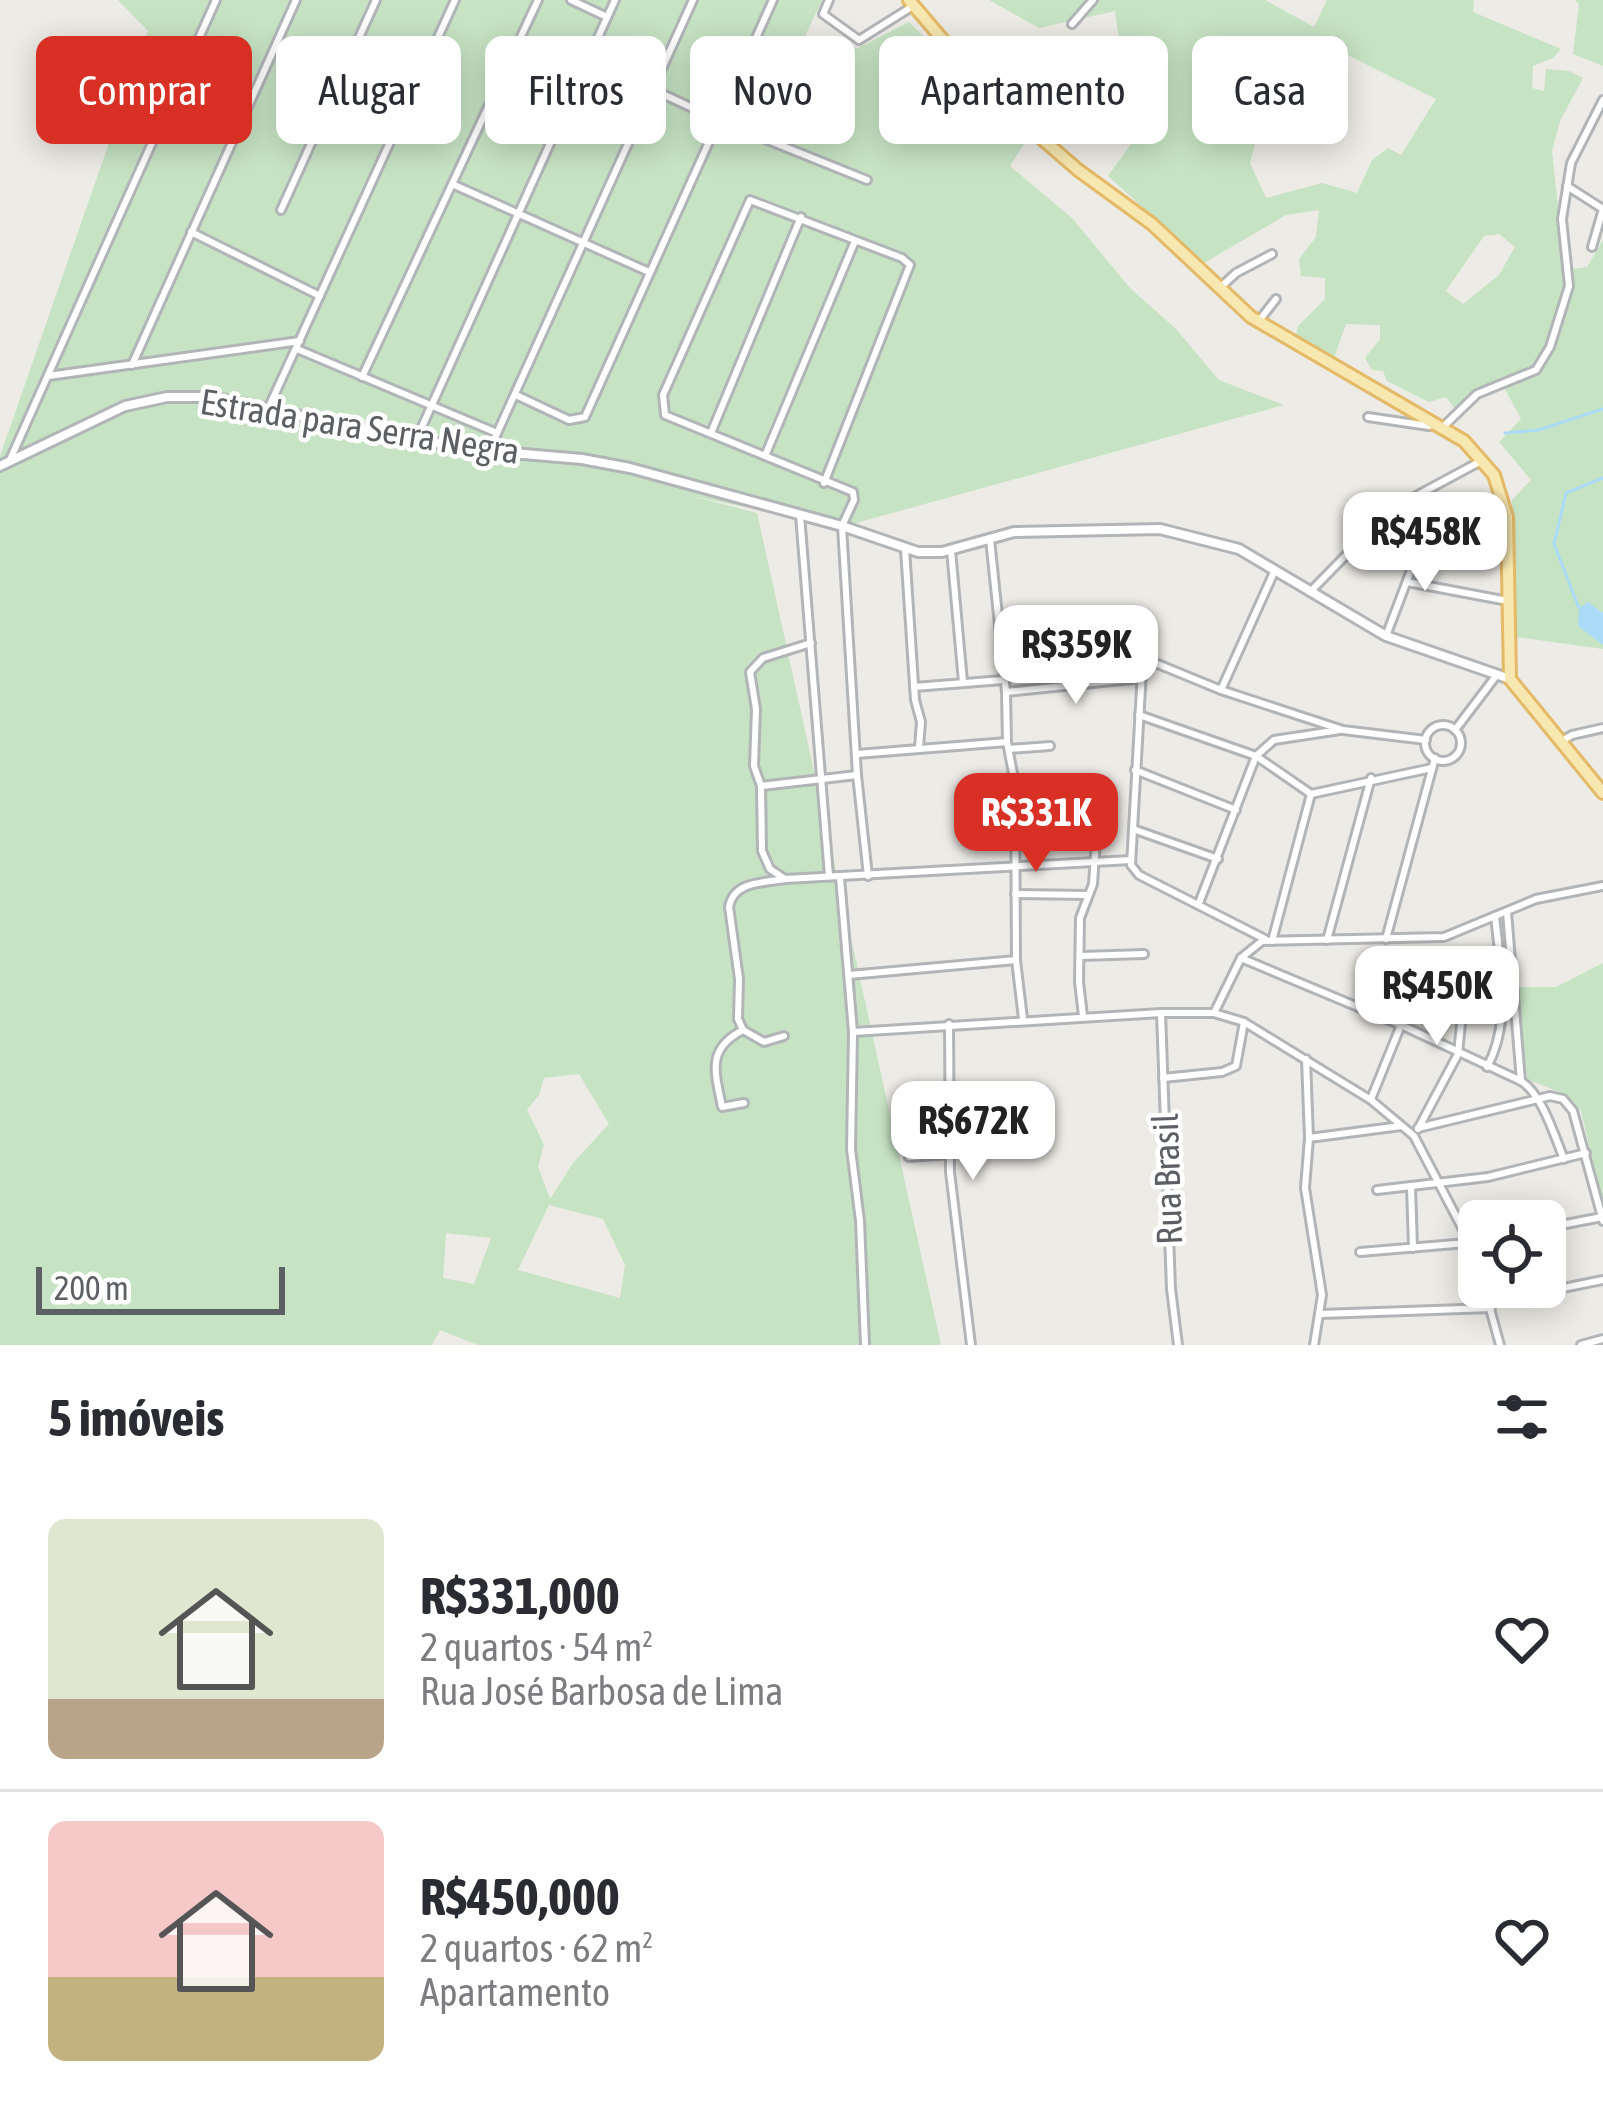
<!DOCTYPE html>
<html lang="pt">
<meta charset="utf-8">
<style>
:root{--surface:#fff;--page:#f2f2f3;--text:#2b2b33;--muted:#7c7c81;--line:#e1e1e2;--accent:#d93025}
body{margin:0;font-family:"Asap Condensed",sans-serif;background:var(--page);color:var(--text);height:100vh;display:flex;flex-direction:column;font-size:45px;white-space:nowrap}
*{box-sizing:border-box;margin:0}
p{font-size:39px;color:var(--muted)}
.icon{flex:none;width:66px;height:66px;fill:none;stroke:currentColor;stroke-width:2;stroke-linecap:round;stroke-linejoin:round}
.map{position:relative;height:1345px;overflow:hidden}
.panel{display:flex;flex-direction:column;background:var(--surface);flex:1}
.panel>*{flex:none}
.banner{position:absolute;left:36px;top:36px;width:1533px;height:108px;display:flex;gap:24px}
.tools{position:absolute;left:1458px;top:1200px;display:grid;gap:24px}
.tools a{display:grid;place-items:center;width:108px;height:108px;border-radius:18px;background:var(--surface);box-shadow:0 6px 30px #0003;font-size:60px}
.scale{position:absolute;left:36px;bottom:30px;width:249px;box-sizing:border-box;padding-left:12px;border:6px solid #5c6064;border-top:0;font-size:33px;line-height:42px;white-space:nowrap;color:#5c6064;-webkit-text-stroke:9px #fff;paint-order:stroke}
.price{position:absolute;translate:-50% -102px;padding:0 27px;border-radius:24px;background:#fff;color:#222;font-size:39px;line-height:78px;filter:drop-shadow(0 3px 6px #0008)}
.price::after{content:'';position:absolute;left:50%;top:72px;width:36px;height:27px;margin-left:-18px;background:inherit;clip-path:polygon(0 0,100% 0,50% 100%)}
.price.on{background:var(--accent);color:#fff}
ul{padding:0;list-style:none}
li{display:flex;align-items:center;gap:36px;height:300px;padding:0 48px}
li+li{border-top:3px solid var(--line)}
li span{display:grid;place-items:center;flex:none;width:336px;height:240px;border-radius:18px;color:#555}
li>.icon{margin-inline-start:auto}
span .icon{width:144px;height:144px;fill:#fffc;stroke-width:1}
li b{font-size:51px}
h2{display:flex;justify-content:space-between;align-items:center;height:144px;padding:0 48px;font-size:51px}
.pill{padding:0 42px;border-radius:18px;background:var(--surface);box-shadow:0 6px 30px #0003;font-size:42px;line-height:108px}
.pill.on{background:var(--accent);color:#fff}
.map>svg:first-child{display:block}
</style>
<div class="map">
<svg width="1603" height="1345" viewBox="0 0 1603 1345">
<rect width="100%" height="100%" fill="#edebe5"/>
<!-- green -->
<g fill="#c6e3c3" fill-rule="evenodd">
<path d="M 118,0 L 822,0 L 798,51 L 858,48 L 909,22 L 1027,139 L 1010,166 L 1073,219 L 1130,288 L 1175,328 L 1219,380 L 1284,405 L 856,523 L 855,530 L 692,496 L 757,513 L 941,1345 L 478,1345 L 440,1330 L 432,1345 L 0,1345 L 0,456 L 148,31 ZM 579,1074 L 609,1124 L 573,1163 L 550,1199 L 538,1166 L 544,1145 L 527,1110 L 539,1095 L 544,1078 ZM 549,1205 L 603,1219 L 625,1265 L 620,1298 L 518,1270 ZM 446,1233 L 491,1238 L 474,1284 L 443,1278 Z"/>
<path d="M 989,0 L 1265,0 L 1314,27 L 1327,0 L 1474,0 L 1473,12 L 1561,49 L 1553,58 L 1533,66 L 1532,88 L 1544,91 L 1546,69 L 1569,71 L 1583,78 L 1560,121 L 1552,151 L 1565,270 L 1587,267 L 1603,240 L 1603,649 L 1517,637 L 1512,500 L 1531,480 L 1499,442 L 1521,419 L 1499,378 L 1454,408 L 1446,397 L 1429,402 L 1387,381 L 1383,371 L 1372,370 L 1365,358 L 1380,339 L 1380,325 L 1346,324 L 1334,358 L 1295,339 L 1298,326 L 1325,299 L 1325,278 L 1301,276 L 1299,259 L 1316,237 L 1319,210 L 1286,215 L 1204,263 L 1108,176 L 1133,141 L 1115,11 L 1039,28 ZM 1289,37 L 1323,43 L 1436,99 L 1401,155 L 1388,148 L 1372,160 L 1357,193 L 1322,183 L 1266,198 L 1250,163 L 1260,124 L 1299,140 L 1312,111 L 1273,71 ZM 1499,234 L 1515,247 L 1499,275 L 1463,304 L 1446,291 L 1484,236 Z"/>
<polygon points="1575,0 1603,0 1603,66 1573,54 1579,5"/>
<polygon points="1603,963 1603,1204 1581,1111 1562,1093 1527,1079 1518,987 1556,987"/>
</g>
<!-- water -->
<polygon fill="#abdbf7" points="1588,602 1603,613 1603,645 1578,626 1579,608"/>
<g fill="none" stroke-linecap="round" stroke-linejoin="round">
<!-- stream -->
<g stroke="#abdbf7" stroke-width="3">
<polyline points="1505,433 1539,430 1603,409"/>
<polyline points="1579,608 1554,544 1566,493 1603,478"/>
</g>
<!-- minor casing -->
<g stroke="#b2b5b8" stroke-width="12">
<g id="minor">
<polyline points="571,0 607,17"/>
<polyline points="829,0 823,14 859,40 913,6"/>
<polyline points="1072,24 1093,0"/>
<polyline points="588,59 718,120 867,180"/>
<polyline points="452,184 649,272"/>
<polyline points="1567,186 1603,209 1592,247"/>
<polyline points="281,210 376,0"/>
<polyline points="191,232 320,296"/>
<polyline points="1222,286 1236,273 1272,254"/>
<polyline points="1258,322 1276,299"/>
<polyline points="297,349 497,433"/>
<polyline points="132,365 296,0"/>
<polyline points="48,376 300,341"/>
<polyline points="362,377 538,0"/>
<polyline points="516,395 569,420 585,417 773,0"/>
<polyline points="268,409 455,0"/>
<polyline points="1368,417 1429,426"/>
<polyline points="1443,427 1477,394 1536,370 1550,347 1569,286 1562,219 1571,163 1603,100"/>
<polyline points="711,433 801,217"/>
<polyline points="416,440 615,0"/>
<polyline points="489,451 693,0"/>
<polyline points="765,456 855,241"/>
<polyline points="9,462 216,0"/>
<polyline points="824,483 910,265 902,258 750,200 663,395 665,415 853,492 854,500 842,526 857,775 868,876"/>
<polyline points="800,515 829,876"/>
<polyline points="990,539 1006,692 1007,742 1015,784 1016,960 1023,1019"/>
<polyline points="905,549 915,700 921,722 919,748"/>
<polyline points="951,550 963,682"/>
<polyline points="1407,582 1508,601"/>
<polyline points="1310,592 1390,510 1481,461"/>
<polyline points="1144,635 1131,865 1139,875 1265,939"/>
<polyline points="1386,636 1424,536"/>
<polyline points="1143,658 1221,690 1343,730 1426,740"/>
<polyline points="914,687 1003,680"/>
<polyline points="1221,690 1275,570"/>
<polyline points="1006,692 1142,678"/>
<polyline points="1139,715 1256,756 1311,794 1432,768"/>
<circle cx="1443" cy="743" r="18"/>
<polyline points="1455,730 1496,676"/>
<polyline points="1562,741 1572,735 1603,728"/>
<polyline points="1009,749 1050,746"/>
<polyline points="857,754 1007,742"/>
<polyline points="1135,770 1236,810"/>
<polyline points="761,786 857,775"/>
<polyline points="1133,829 1218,859"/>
<polyline points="840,877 853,1032 851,1149 860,1221 865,1345"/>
<polyline points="785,879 770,869 762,851 761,786 754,766 756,709 750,672 763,658 811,643"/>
<polyline points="1015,894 1088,895"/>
<polyline points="1199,903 1256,756 1274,740 1340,730"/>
<polyline points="1507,912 1521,1081"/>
<polyline points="1386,939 1435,758"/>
<polyline points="1327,940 1371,778"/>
<polyline points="1272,941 1311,794"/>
<polyline points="1081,956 1144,954"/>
<path d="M 1241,958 L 1401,1025 L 1521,1081 C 1542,1094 1554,1135 1564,1159"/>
<polyline points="849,975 1016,960"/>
<polyline points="1436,999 1503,1004"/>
<polyline points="1161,1013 1171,1289 1178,1345"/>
<polyline points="1214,1013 1241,958 1262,941 1444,937 1536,899 1603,886"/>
<polyline points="1083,1016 1079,982 1080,918 1093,884 1098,812"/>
<polyline points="949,1024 950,1172 971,1345"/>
<path d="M 743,1030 C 706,1049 715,1072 722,1107 L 744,1103"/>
<polyline points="853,1032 1161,1013 1214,1013 1244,1022 1371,1100 1414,1136 1470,1243 1479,1272"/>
<path d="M 784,1036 L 764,1042 L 743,1030 L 738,1019 L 739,979 L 729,907 C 734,881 763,883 785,879 L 1131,860"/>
<polyline points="1306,1059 1309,1138 1305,1188 1322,1295 1314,1345"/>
<path d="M 1487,1067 C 1512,1022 1500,965 1495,916"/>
<polyline points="1163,1078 1222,1072 1236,1066 1244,1022"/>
<polyline points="1371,1099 1401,1025"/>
<polyline points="1418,1128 1550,1096 1563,1099 1573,1111 1603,1221"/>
<polyline points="1418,1129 1458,1054 1467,963"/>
<polyline points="1309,1138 1401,1126"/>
<polyline points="909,1157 950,1154"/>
<polyline points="1411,1186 1413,1248"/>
<polyline points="1377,1190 1488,1177 1586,1153"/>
<polyline points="1545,1228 1602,1217"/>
<polyline points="1360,1252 1479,1242"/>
<polyline points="1484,1287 1500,1345"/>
<polyline points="1489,1303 1603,1280"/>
<polyline points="1321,1314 1491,1308"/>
<polyline points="1581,1345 1603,1339"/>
</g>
</g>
<!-- tertiary casing -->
<g stroke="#b2b5b8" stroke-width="14">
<polyline id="tertiary" points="0,466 125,406 167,397 211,397 416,440 489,451 582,459 630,468 842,526 918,552 942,552 1014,532 1160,529 1239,549 1386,636 1510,679"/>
</g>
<!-- primary casing -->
<g stroke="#e4b967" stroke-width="16">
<polyline id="primary" points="909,0 970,72 1018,118 1078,170 1152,224 1251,317 1464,441 1494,475 1507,517 1510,679 1603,793"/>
</g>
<!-- minor -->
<use href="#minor" stroke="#fff" stroke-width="6"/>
<!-- tertiary -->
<use href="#tertiary" stroke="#fff" stroke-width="8"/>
<!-- primary -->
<use href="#primary" stroke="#f7e7b0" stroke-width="10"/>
</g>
<g text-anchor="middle" stroke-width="9" stroke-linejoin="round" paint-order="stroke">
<!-- street labels -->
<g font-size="36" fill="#5c6064" stroke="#fff">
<text transform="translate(360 426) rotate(9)" y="13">Estrada para Serra Negra</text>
<text transform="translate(1167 1179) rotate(-92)" y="13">Rua Brasil</text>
</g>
</g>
</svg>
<div class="tools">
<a><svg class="icon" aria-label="locate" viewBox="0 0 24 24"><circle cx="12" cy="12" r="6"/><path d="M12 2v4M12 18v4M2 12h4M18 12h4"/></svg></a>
</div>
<div class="scale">200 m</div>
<b class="price" style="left:1425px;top:594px">R$458K</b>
<b class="price" style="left:1076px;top:707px">R$359K</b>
<b class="price on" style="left:1036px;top:875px">R$331K</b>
<b class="price" style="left:1437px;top:1048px">R$450K</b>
<b class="price" style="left:973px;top:1183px">R$672K</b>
<div class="banner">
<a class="pill on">Comprar</a>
<a class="pill">Alugar</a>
<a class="pill">Filtros</a>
<a class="pill">Novo</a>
<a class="pill">Apartamento</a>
<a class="pill">Casa</a>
</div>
</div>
<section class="panel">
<h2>5 imóveis<svg class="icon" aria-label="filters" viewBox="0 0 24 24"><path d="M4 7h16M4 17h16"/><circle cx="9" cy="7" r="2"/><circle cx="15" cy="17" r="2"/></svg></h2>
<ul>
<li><span style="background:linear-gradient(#dfe7d0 75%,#b9a48a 0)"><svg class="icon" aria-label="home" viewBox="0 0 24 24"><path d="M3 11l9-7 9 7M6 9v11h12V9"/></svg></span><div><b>R$331,000</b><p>2 quartos · 54 m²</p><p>Rua José Barbosa de Lima</p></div><svg class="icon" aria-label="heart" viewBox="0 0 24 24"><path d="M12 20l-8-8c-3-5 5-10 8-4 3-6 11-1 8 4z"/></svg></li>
<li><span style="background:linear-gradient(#f6c9c9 65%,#c2b280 0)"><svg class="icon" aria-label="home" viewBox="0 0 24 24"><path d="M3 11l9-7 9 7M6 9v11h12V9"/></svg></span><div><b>R$450,000</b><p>2 quartos · 62 m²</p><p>Apartamento</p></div><svg class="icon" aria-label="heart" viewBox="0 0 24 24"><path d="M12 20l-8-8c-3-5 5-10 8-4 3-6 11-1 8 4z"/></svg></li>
</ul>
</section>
